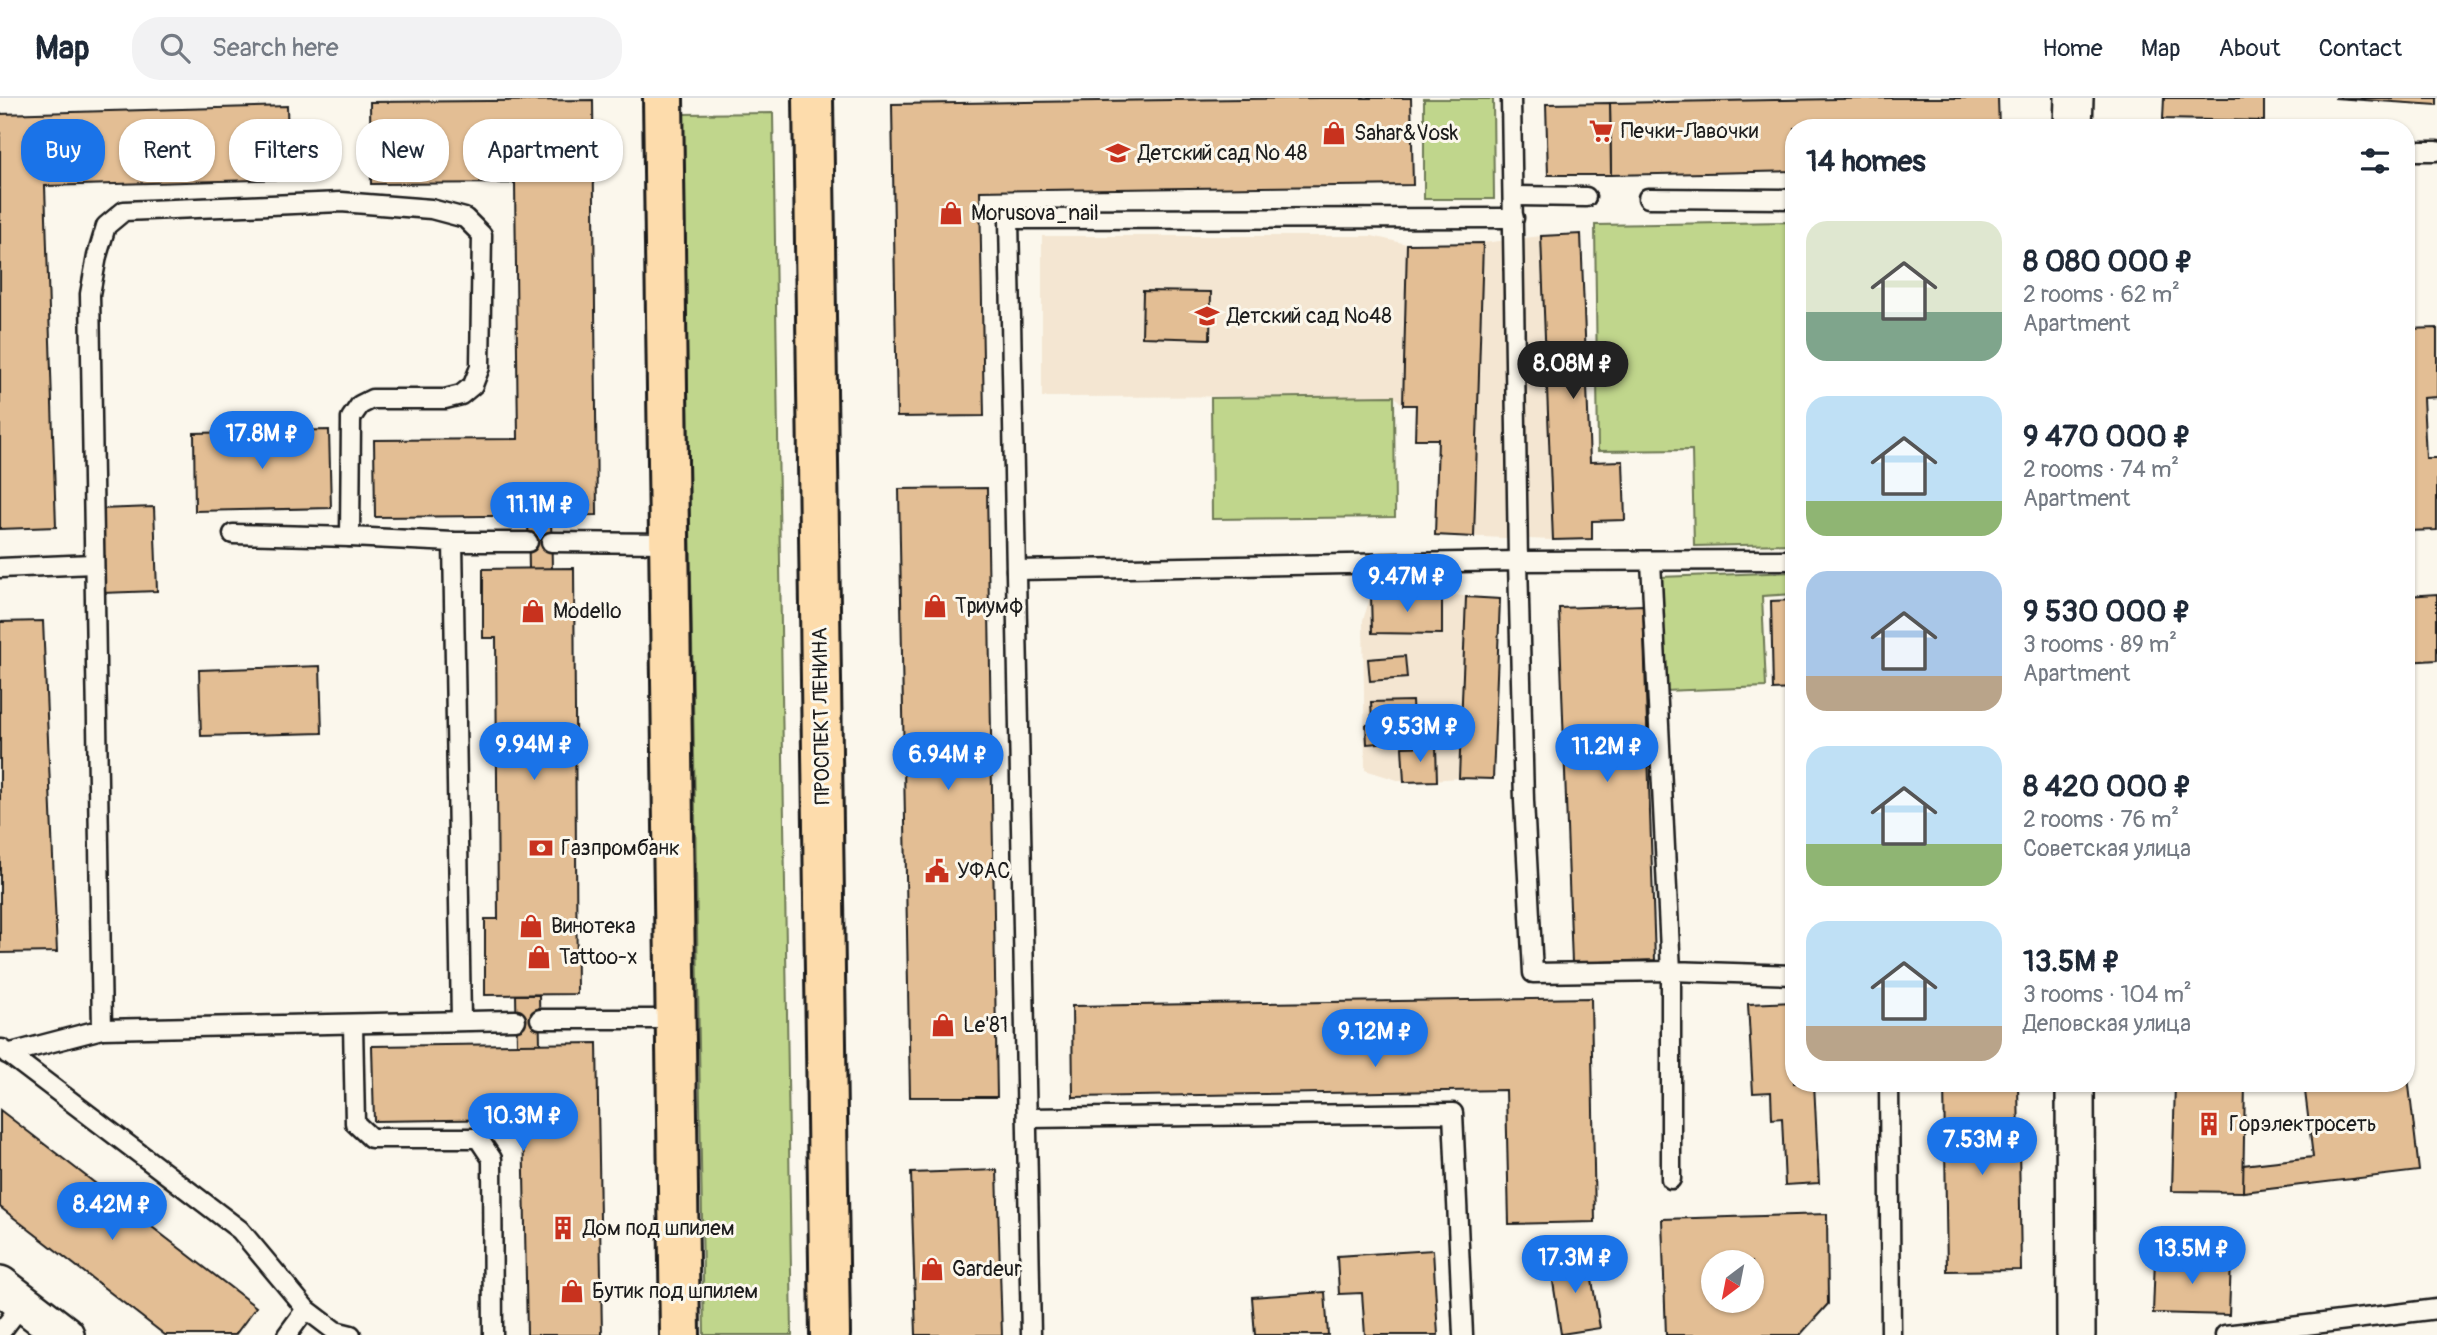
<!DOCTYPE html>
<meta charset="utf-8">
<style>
:root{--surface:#fff;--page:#f2f2f3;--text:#1f2937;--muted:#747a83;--line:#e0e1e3;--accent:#1a73e8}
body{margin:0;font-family:Pangolin,sans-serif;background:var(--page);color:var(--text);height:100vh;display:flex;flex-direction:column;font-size:26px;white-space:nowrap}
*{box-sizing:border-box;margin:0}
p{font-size:23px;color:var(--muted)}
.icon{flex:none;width:38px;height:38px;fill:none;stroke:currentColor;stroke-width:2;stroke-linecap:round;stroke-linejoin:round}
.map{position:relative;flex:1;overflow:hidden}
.panel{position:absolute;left:1785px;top:21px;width:630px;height:973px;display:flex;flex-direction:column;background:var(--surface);border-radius:28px;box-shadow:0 2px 5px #0004}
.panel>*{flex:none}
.banner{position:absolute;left:21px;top:21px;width:665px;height:63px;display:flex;gap:14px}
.needle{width:46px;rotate:212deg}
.fabs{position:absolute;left:1701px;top:1152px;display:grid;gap:14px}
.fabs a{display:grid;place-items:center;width:63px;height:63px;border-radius:50%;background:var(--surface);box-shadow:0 2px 5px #0004;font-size:35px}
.price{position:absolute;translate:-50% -60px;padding:0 16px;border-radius:24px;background:var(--accent);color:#fff;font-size:23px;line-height:46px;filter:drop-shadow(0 2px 4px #0008)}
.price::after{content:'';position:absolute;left:50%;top:42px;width:21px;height:16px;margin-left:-10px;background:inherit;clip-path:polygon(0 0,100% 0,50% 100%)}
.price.current{background:#222;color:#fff}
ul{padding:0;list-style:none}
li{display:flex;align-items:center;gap:21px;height:175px;padding:0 21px}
li span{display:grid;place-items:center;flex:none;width:196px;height:140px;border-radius:21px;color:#555}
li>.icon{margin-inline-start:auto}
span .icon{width:84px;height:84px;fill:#fffc;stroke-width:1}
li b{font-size:30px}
h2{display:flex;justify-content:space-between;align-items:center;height:84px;padding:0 21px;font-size:30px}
.pill{padding:0 24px;border-radius:28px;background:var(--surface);box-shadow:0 2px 5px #0004;font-size:24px;line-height:63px}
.pill.current{background:var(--accent);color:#fff}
header{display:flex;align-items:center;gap:42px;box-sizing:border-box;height:98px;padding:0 35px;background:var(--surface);border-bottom:2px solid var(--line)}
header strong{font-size:33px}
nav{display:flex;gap:38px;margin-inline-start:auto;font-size:24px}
.search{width:490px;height:63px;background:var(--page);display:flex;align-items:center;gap:18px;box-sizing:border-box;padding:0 24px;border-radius:28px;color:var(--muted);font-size:26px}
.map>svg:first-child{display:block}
</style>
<header>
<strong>Map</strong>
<div class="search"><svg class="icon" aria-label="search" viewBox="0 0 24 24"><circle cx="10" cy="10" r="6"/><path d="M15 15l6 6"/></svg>Search here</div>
<nav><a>Home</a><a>Map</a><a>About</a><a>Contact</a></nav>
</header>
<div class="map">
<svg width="2437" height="1237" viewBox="0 0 2437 1237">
<rect width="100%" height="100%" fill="#fbf7ec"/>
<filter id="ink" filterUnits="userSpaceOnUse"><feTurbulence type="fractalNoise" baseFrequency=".0143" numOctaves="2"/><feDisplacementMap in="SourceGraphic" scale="14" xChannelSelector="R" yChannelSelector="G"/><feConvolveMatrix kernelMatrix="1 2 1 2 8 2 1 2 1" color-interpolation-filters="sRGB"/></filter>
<g filter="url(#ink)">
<!-- built -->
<g fill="#f4e6d2">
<polygon points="1581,136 1590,364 1623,363 1625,422 1592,423 1592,441 1553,442 1435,437 1438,341 1415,341 1415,307 1403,307 1394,298 1042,299 1042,138 1372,138 1407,146 1483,145 1541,138"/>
<polygon points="1442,496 1500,501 1493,681 1459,680 1404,684 1365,672 1363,522 1371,497"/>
</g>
<!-- green -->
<g fill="#c0d68c" stroke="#6e7954" stroke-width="2">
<polygon points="1424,1 1493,1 1494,101 1424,101"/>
<polygon points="773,15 792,1237 704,1237 683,16"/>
<polygon points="1794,124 1794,446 1694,448 1692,352 1598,353 1595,127"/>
<polygon points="1394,298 1395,419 1212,421 1211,300"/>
<polygon points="1794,474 1794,496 1762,498 1766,589 1664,593 1660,479"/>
</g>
<!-- building -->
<g fill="#e3be94" stroke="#1c1c1c" stroke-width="2" fill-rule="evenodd">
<polygon points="1320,0 1411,0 1413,87 980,93 984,318 897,319 892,6"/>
<polygon points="1891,0 1998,0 1999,30 1794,30 1794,73 1611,77 1610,5"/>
<polygon points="2164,0 2264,0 2264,23 2163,21"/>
<polygon points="2334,0 2437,0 2437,7"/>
<polygon points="593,2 597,417 375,419 374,342 518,341 515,85 371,86 370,4"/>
<polygon points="1610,5 1611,77 1548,77 1546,6"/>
<polygon points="287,8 289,81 45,88 56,429 0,431 0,16"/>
<polygon points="1581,136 1590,364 1623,363 1625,422 1592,423 1592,441 1553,442 1541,138"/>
<polygon points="1483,145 1474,439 1435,437 1438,341 1415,341 1416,307 1403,307 1407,146"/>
<polygon points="1143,193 1211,194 1210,241 1142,239"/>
<polygon points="2437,230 2437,299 2423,300 2426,360 2437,360 2437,432 2406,433 2406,231"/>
<polygon points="329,332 331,410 195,413 194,335"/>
<polygon points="987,390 997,999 910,999 899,391"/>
<polygon points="154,409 157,493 102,495 99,411"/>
<polygon points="528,418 551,418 552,471 529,471"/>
<polygon points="574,470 577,896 485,897 485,821 498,821 496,540 483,540 483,471"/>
<polygon points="1442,496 1442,536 1372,535 1371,497"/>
<polygon points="2437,496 2437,562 2406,564 2406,498"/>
<polygon points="1466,499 1500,501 1493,681 1459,680"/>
<polygon points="1794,502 1794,591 1773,592 1771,503"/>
<polygon points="1643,507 1655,862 1572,865 1559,510"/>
<polygon points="43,523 57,854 0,855 0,524"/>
<polygon points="1405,558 1407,580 1370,583 1368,561"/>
<polygon points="320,568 322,635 201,638 199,572"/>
<polygon points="1412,603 1413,622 1372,623 1371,604"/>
<polygon points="1402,624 1403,643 1367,646 1366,627"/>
<polygon points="1436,648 1437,683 1404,684 1402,649"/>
<polygon points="2406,764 2413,896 2406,896"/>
<polygon points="516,897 539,897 540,946 517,946"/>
<polygon points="1591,900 1595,1124 1509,1126 1506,992 1073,999 1072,908"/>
<polygon points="1794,904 1794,985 1814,985 1819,1085 1785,1087 1782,1020 1772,1021 1771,994 1753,995 1748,906"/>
<polygon points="597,945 602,1237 527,1237 523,1021 374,1023 372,948"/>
<polygon points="2406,962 2419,1073 2243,1094 2243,1067 2313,1059 2304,985 2406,985"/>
<polygon points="1944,985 2018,985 2021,1172 1947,1173"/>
<polygon points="2175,985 2245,985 2243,1094 2172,1093"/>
<polygon points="0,1012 256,1209 235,1237 165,1237 0,1109"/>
<polygon points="997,1072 1002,1237 916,1237 911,1075"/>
<path d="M 1827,1116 L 1828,1206 L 1800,1237 L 1666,1237 L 1662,1121 ZM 1713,1164 L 1752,1164 L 1752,1202 L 1713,1202 Z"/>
<polygon points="1433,1152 1438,1237 1365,1237 1362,1195 1339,1196 1337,1158"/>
<polygon points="1588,1158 1600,1230 1561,1236 1550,1164"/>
<polygon points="2155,1160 2231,1162 2229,1217 2153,1215"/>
<polygon points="1325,1194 1328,1237 1255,1237 1252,1199"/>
</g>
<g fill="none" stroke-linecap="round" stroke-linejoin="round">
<!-- lane casing -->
<g stroke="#1c1c1c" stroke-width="23">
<g id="lane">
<polyline points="1511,0 1518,463 1794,462"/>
<polyline points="2406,53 2437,53"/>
<polyline points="1514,98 1586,99"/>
<polyline points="1648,100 1794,101"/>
<polyline points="233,436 350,439"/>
<polyline points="453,444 528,444"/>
<polyline points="551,444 669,445"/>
<polyline points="1651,463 1671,873 1794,877"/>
<polyline points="0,470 93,466"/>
<polyline points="1016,472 1518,463 1524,703 1533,875 1671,873 1671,1081"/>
<polyline points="540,921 675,921"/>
<polyline points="353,926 355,1025 371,1040 478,1040 492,1061 493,1237"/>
<polyline points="102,931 516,922"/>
<polyline points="2,951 240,1132 306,1211 335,1233 351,1237"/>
<polyline points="7,956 102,931 90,196 97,158 106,128 124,113 341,104 431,111 465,120 482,137 480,269 473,287 461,297 445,301 372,301 360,307 351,320 350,439 453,444 461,922"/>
<polyline points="1889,985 1891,1237"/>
<polyline points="1027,1020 1453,1015 1463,1237"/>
<polyline points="0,1235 23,1205"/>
<polyline points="287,1237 306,1211"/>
<polyline points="1031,1237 1009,121 1514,120"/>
<polyline points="2225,1237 2437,1211"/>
</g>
</g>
<!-- street casing -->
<g stroke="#1c1c1c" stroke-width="42">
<g id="street">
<polyline points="2073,30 2074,0"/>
<polyline points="2075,985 2076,1237"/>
<polyline points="0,1187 65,1237"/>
</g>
</g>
<!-- primary casing -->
<g stroke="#1c1c1c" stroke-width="44">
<g id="primary">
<polyline points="663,0 680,1237"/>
<polyline points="813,0 830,1237"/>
</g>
</g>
<!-- lane -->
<use href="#lane" stroke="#fbf7ec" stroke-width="18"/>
<!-- street -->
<use href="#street" stroke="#fbf7ec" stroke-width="37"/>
<!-- primary -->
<use href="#primary" stroke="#fddcac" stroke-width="38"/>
</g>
</g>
<!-- icons -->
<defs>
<g id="supermarket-bare" transform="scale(1.89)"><path d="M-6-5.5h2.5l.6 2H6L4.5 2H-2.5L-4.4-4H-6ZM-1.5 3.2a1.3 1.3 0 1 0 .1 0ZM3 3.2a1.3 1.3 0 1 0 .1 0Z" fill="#c8321e" stroke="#fbf7ec" stroke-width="2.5" paint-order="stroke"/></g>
<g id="shop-bare" transform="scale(1.89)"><path d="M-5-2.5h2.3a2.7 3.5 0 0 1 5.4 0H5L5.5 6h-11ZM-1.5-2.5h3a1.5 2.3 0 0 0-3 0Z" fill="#c8321e" stroke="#fbf7ec" stroke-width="2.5" paint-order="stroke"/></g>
<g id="school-bare" transform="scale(1.89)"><path d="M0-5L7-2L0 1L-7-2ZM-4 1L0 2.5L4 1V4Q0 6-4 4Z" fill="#c8321e" stroke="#fbf7ec" stroke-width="2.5" paint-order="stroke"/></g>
<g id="bank-bare" transform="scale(1.89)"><path d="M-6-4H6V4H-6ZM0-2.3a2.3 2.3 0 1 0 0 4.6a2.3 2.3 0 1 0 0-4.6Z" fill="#c8321e" stroke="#fbf7ec" stroke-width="2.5" paint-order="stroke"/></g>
<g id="civic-bare" transform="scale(1.89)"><path d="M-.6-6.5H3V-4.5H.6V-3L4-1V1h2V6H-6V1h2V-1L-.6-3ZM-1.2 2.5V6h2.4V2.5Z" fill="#c8321e" stroke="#fbf7ec" stroke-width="2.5" paint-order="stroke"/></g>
<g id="building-bare" transform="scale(1.89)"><path d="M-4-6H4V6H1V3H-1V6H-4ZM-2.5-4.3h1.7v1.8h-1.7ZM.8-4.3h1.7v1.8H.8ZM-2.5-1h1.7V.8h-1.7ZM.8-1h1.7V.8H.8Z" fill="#c8321e" stroke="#fbf7ec" stroke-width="2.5" paint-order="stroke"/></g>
</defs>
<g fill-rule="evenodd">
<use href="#supermarket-bare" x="1601" y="33"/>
<use href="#shop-bare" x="1334" y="35"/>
<use href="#school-bare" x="1118" y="55"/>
<use href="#shop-bare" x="951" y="115"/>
<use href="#school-bare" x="1207" y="218"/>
<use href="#shop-bare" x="935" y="508"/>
<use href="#shop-bare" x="533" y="513"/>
<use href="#bank-bare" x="541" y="750"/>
<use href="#civic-bare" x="937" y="773"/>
<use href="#shop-bare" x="531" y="828"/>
<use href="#shop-bare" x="539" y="859"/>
<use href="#shop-bare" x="943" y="927"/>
<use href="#building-bare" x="2209" y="1026"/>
<use href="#building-bare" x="563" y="1130"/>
<use href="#shop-bare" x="932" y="1171"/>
<use href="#shop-bare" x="572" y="1193"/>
</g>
<g text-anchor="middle" stroke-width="6" stroke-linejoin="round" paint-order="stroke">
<!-- poi labels -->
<g font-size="21" fill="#1c1c1c" stroke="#fbf7ec" text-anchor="start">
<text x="1621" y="40">Печки-Лавочки</text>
<text x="1354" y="42">Sahar&amp;Vosk</text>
<text x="1138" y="62">Детский сад № 48</text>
<text x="971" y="122">Morusova_nail</text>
<text x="1227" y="225">Детский сад №48</text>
<text x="955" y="515">Триумф</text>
<text x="553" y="520">Modello</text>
<text x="561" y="757">Газпромбанк</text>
<text x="957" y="780">УФАС</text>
<text x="551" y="835">Винотека</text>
<text x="559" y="866">Tattoo-x</text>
<text x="963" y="934">Le'81</text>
<text x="2229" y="1033">Горэлектросеть</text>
<text x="583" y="1137">Дом под шпилем</text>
<text x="952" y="1178">Gardeur</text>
<text x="592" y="1200">Бутик под шпилем</text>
</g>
<!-- street labels -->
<g font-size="21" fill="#1c1c1c" stroke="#fbf7ec">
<text transform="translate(821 618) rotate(-91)" y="7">ПРОСПЕКТ ЛЕНИНА</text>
</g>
</g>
</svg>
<div class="fabs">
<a><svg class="needle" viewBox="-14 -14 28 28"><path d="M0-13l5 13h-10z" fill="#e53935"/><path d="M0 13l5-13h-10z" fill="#747a83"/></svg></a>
</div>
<b class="price current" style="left:1573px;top:303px">8.08M ₽</b>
<b class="price" style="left:262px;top:373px">17.8M ₽</b>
<b class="price" style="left:540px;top:444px">11.1M ₽</b>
<b class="price" style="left:1407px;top:516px">9.47M ₽</b>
<b class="price" style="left:1420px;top:666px">9.53M ₽</b>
<b class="price" style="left:534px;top:684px">9.94M ₽</b>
<b class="price" style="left:1607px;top:686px">11.2M ₽</b>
<b class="price" style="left:948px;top:694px">6.94M ₽</b>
<b class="price" style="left:1375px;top:971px">9.12M ₽</b>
<b class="price" style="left:523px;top:1055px">10.3M ₽</b>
<b class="price" style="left:1982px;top:1079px">7.53M ₽</b>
<b class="price" style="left:112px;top:1144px">8.42M ₽</b>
<b class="price" style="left:2192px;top:1188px">13.5M ₽</b>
<b class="price" style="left:1575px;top:1197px">17.3M ₽</b>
<div class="banner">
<a class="pill current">Buy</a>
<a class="pill">Rent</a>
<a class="pill">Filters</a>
<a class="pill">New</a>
<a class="pill">Apartment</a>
</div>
<section class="panel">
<h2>14 homes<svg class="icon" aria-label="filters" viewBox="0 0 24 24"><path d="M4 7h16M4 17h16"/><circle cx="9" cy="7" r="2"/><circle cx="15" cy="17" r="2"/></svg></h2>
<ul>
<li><span style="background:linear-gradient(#dfe7d0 65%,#7fa58c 0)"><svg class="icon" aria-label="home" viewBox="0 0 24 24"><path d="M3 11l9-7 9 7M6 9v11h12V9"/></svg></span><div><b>8 080 000 ₽</b><p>2 rooms · 62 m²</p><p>Apartment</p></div></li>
<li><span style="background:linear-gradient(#bfe0f5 75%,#8fb573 0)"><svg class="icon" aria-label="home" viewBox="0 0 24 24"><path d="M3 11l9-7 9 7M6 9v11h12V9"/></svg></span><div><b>9 470 000 ₽</b><p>2 rooms · 74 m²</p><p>Apartment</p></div></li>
<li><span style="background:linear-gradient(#a9c7e8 75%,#b9a48a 0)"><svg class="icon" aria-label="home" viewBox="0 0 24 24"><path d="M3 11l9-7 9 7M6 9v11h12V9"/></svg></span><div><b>9 530 000 ₽</b><p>3 rooms · 89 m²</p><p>Apartment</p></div></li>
<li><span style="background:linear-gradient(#bfe0f5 70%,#8fb573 0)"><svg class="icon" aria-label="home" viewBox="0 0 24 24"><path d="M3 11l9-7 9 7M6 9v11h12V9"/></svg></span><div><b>8 420 000 ₽</b><p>2 rooms · 76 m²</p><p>Советская улица</p></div></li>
<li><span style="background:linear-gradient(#bfe0f5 75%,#b9a48a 0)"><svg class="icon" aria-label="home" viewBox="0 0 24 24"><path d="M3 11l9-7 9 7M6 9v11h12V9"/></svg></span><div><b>13.5M ₽</b><p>3 rooms · 104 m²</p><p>Деповская улица</p></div></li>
</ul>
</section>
</div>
